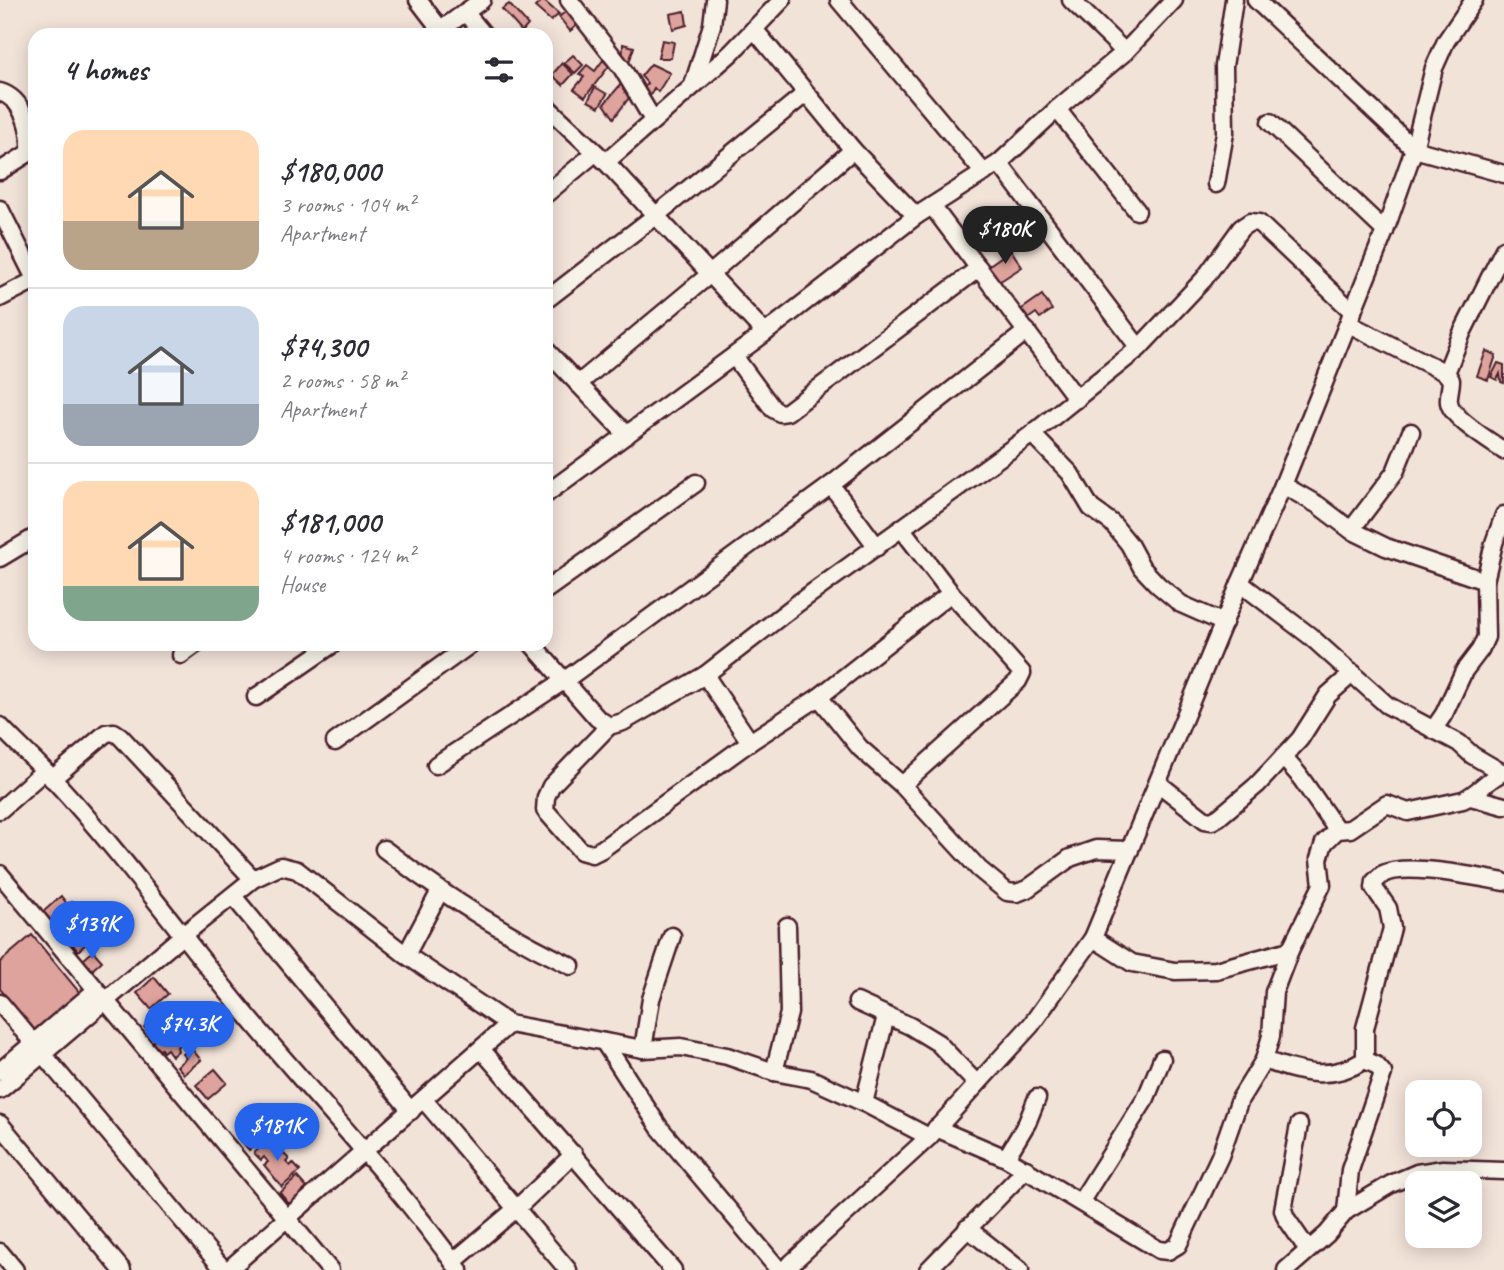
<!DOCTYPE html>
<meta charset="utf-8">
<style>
:root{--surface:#fff;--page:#f7f7f7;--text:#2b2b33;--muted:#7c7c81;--line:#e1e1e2;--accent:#2563eb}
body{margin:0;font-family:Caveat,sans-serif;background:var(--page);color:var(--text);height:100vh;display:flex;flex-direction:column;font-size:26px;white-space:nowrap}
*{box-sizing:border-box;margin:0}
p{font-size:23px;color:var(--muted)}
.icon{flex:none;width:38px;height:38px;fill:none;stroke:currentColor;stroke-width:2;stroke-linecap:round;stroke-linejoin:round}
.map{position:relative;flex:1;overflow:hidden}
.side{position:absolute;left:28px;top:28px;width:525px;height:623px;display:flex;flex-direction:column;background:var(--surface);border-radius:21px;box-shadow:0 4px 18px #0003}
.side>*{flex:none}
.controls{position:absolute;left:1405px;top:1080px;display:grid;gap:14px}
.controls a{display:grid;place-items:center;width:77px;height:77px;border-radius:14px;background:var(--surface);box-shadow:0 4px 18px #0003;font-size:35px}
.price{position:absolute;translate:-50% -60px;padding:0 16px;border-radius:24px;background:var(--accent);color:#fff;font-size:23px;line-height:46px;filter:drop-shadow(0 2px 4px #0008)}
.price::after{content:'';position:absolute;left:50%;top:42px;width:21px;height:16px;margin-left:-10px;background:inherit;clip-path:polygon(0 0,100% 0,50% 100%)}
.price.selected{background:#222;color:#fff}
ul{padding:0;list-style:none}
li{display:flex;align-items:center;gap:21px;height:175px;padding:0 35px}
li+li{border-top:2px solid var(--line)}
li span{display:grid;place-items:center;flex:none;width:196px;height:140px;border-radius:21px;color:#555}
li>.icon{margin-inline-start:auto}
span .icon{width:84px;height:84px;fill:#fffc;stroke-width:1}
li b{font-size:30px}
h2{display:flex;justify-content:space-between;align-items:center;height:84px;padding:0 35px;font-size:30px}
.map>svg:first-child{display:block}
</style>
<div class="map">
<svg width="1504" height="1270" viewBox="0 0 1504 1270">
<rect width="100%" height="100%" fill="#f2e3d9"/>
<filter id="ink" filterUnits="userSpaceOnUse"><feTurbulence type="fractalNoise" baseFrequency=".0143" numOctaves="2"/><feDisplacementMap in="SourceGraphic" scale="14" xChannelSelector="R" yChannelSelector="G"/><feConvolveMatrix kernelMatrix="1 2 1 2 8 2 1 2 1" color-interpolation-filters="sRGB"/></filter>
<g filter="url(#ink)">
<!-- building -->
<g fill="#dda39c" stroke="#4a1f2b" stroke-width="2">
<polygon points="543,0 559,14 551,21 535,7"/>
<polygon points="509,4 528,25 522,32 502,9"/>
<polygon points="570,8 582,21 570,31 559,17"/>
<polygon points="685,11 687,25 673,29 670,14"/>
<polygon points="662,40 674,42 671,58 658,58"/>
<polygon points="623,44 634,47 628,66 622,68"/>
<polygon points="573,55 583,65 575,73 564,63"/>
<polygon points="603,60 609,66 585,97 574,89 584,77 579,74 587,65 595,71"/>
<polygon points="562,63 573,74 563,85 552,75"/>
<polygon points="651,64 670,73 658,92 654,88 644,108 642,92 647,83 641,76"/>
<polygon points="621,84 631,95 614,118 604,104"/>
<polygon points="595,87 607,94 599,107 588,101"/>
<polygon points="1011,250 1022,267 999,282 988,266"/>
<polygon points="1042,295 1052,310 1040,318 1036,313 1025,321 1019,311"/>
<polygon points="1486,351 1496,355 1488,380 1477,376"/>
<polygon points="1498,363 1504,365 1504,383 1501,382 1500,374 1497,380 1491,377"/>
<polygon points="61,896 68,905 71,902 77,910 74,912 77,915 67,923 70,926 59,935 47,921 49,919 43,912"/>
<polygon points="82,914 98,933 78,951 63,934"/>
<polygon points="32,935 80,993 35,1031 0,989 0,962"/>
<polygon points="93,951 102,961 91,971 82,961"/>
<polygon points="154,977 168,994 151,1009 137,993"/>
<polygon points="158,1012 162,1017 165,1014 172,1022 153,1038 144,1027"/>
<polygon points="178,1022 193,1039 188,1044 173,1027"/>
<polygon points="167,1029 180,1044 177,1047 178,1051 172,1056 167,1049 163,1052 161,1049 158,1051 151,1043"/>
<polygon points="191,1048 201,1060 184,1074 177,1066 186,1058 183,1054"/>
<polygon points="215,1069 227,1083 208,1099 196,1085"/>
<polygon points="251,1127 261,1139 249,1150 238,1137"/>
<polygon points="270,1139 277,1151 280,1150 289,1159 286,1162 290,1166 293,1163 300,1171 282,1187 264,1165 268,1162 264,1157 261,1160 254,1153"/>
<polygon points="297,1177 307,1188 289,1204 280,1193"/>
</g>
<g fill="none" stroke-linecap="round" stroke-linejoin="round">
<!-- minor casing -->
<g stroke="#4a1f2b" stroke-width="21">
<g id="minor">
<polyline points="418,0 441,30"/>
<polyline points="569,0 622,68 653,120"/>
<polyline points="839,0 984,173"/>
<polyline points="1071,0 1125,52"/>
<polyline points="1256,0 1414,149 1504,174"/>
<polyline points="465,12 484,35"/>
<polyline points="754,29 853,150 916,216"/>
<polyline points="434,35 482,0"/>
<polyline points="693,85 712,25 715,0"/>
<path d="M 0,92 C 24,99 31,130 30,151"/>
<polyline points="546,106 606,162 765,333"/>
<polyline points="1057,109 1137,211"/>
<polyline points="1270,122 1385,231"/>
<polyline points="606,162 731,53 782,0"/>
<polyline points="999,163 1139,348"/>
<polyline points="0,171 35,149"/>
<polyline points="1216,184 1225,133 1224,66 1234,0"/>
<polyline points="546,194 595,153"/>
<polyline points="932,206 1077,399"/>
<polyline points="0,209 35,279"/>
<polyline points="0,298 35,280"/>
<polyline points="546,300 655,216 805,94"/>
<path d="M 1349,324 L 1446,373 L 1451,380 C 1451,387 1448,396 1449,402 C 1451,418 1491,442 1504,451"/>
<polyline points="546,350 627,435"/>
<polyline points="734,356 773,409 780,413 787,412 979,268"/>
<polyline points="1446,373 1462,333 1504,249"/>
<polyline points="578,384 709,275 853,150"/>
<polyline points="1032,434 1070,473 1091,508 1112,523 1129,544 1142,568 1158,585 1181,604 1224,623"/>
<polyline points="831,485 877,547"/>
<polyline points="1283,485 1318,505 1351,530 1386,547 1485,581"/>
<polyline points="546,494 765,333 916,216 999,163 1057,109 1125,52 1174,0"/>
<polyline points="902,529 951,593 1022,673 1018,681 902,785"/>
<polyline points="1351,530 1395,472 1411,432"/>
<polyline points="0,558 35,537"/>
<polyline points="1240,583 1310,636 1387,705 1459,743 1472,755 1501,772"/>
<polyline points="546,590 696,483"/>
<polyline points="532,644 597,718 609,726 623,722 705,675 798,603 1032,434 1139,348 1204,279 1241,228 1250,222 1259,223 1353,312"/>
<polyline points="181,655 196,644"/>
<polyline points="705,675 750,742"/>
<polyline points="256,697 333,644"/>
<polyline points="819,697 860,748 902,785 979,869 1007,892 1017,893 1027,889 1070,858 1096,849 1130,850"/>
<path d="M 0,726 C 17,744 36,761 53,779 C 116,847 173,924 231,996 C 306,1089 390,1173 459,1270"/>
<polyline points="609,726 551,786 546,797 545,810 581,851 592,854 602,849 750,742 819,697 951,593"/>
<polyline points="1433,730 1444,714 1464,671 1480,650 1486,637 1485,581 1494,543 1504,515"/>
<polyline points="335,742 471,644"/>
<polyline points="1283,757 1298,774 1337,830"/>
<polyline points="436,765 565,680 831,485 1027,331"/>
<polyline points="52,779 106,733 114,732 120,736 253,879"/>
<polyline points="1158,783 1205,820 1212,821 1219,817 1257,785 1300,739 1328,695 1353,673"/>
<polyline points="1471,797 1504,806"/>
<polyline points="0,810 44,771"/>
<path d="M 384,849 C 443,895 504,934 571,966"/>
<polyline points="0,874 330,1270"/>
<polyline points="233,896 411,1111"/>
<polyline points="1093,938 1132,963 1175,971 1216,970 1290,950"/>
<polyline points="406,955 440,891"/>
<polyline points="857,1002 910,1026 938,1043 977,1084"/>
<polyline points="0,1003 224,1270"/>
<polyline points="604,1042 659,1127 779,1270"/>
<polyline points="481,1049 673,1270"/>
<polyline points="643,1049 651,999 672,936"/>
<path d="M 1264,1060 C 1302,1073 1329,1082 1365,1060 L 1376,1065 L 1383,1073 L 1350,1170 L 1346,1211"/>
<path d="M 1365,1060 L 1365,1028 L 1392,928 L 1388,908 L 1374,888 L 1375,881 C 1378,879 1380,876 1383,874 C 1406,862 1478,877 1504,882"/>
<polyline points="0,1071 95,991"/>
<polyline points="774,1072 789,1013 787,926"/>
<polyline points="0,1090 182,936 253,879 281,866 297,870 406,955 509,1024 643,1049 681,1047 727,1056 774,1072 811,1079 864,1103 929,1137"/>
<polyline points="424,1100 568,1270"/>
<polyline points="864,1103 886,1016"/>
<polyline points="0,1124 122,1270"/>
<polyline points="1299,1125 1283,1210 1286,1218 1308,1250"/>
<path d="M 936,1128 L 1006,1158 L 1159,1250 L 1168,1251 L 1178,1245 L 1220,1156 L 1240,1099 L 1264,1060 L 1271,1036 L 1274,992 L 1290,950 L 1322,885 L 1319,859 L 1324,843 L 1337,830 L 1350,829 L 1387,804 L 1408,812 L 1463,800 C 1479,793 1488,778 1504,772"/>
<polyline points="1006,1158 1027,1123 1037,1098"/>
<polyline points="1081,1201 1146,1098 1162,1059"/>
<polyline points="967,1228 1020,1270"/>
<polyline points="0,1252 15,1270"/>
<polyline points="453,1262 517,1208 574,1154"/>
<polyline points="228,1270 509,1024"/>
<polyline points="784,1270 929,1137 1031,1025 1093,938 1240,583 1283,485 1385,231 1414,149 1434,68 1446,41 1474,0"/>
<polyline points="928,1270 1026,1169"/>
<polyline points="1286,1270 1327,1234 1346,1211 1391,1184 1417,1173 1443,1169 1504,1171"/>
</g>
</g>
<!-- minor -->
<use href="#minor" stroke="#f7f3e8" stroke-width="16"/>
</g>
</g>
</svg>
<div class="controls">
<a><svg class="icon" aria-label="locate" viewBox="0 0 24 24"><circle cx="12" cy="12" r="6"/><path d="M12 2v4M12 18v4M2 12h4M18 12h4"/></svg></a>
<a><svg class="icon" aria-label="layers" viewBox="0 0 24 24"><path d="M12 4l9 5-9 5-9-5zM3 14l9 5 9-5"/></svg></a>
</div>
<b class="price selected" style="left:1005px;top:266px">$180K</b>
<b class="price" style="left:92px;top:961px">$139K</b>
<b class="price" style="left:189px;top:1061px">$74.3K</b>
<b class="price" style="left:277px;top:1163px">$181K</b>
<section class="side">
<h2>4 homes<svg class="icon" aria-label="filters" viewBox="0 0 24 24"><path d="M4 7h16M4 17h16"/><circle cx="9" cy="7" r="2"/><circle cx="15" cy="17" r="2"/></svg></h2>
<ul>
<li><span style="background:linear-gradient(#ffd9b3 65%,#b9a48a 0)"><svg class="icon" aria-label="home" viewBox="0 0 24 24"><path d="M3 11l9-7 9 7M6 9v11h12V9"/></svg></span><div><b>$180,000</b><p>3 rooms · 104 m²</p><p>Apartment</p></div></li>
<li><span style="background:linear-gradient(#c9d6e8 70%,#9aa5b1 0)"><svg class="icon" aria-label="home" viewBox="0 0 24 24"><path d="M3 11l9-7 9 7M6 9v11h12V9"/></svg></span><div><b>$74,300</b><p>2 rooms · 58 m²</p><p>Apartment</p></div></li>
<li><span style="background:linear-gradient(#ffd9b3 75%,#7fa58c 0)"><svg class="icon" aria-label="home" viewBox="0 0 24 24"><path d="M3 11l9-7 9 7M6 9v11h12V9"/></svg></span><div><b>$181,000</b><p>4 rooms · 124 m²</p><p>House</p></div></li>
</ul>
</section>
</div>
